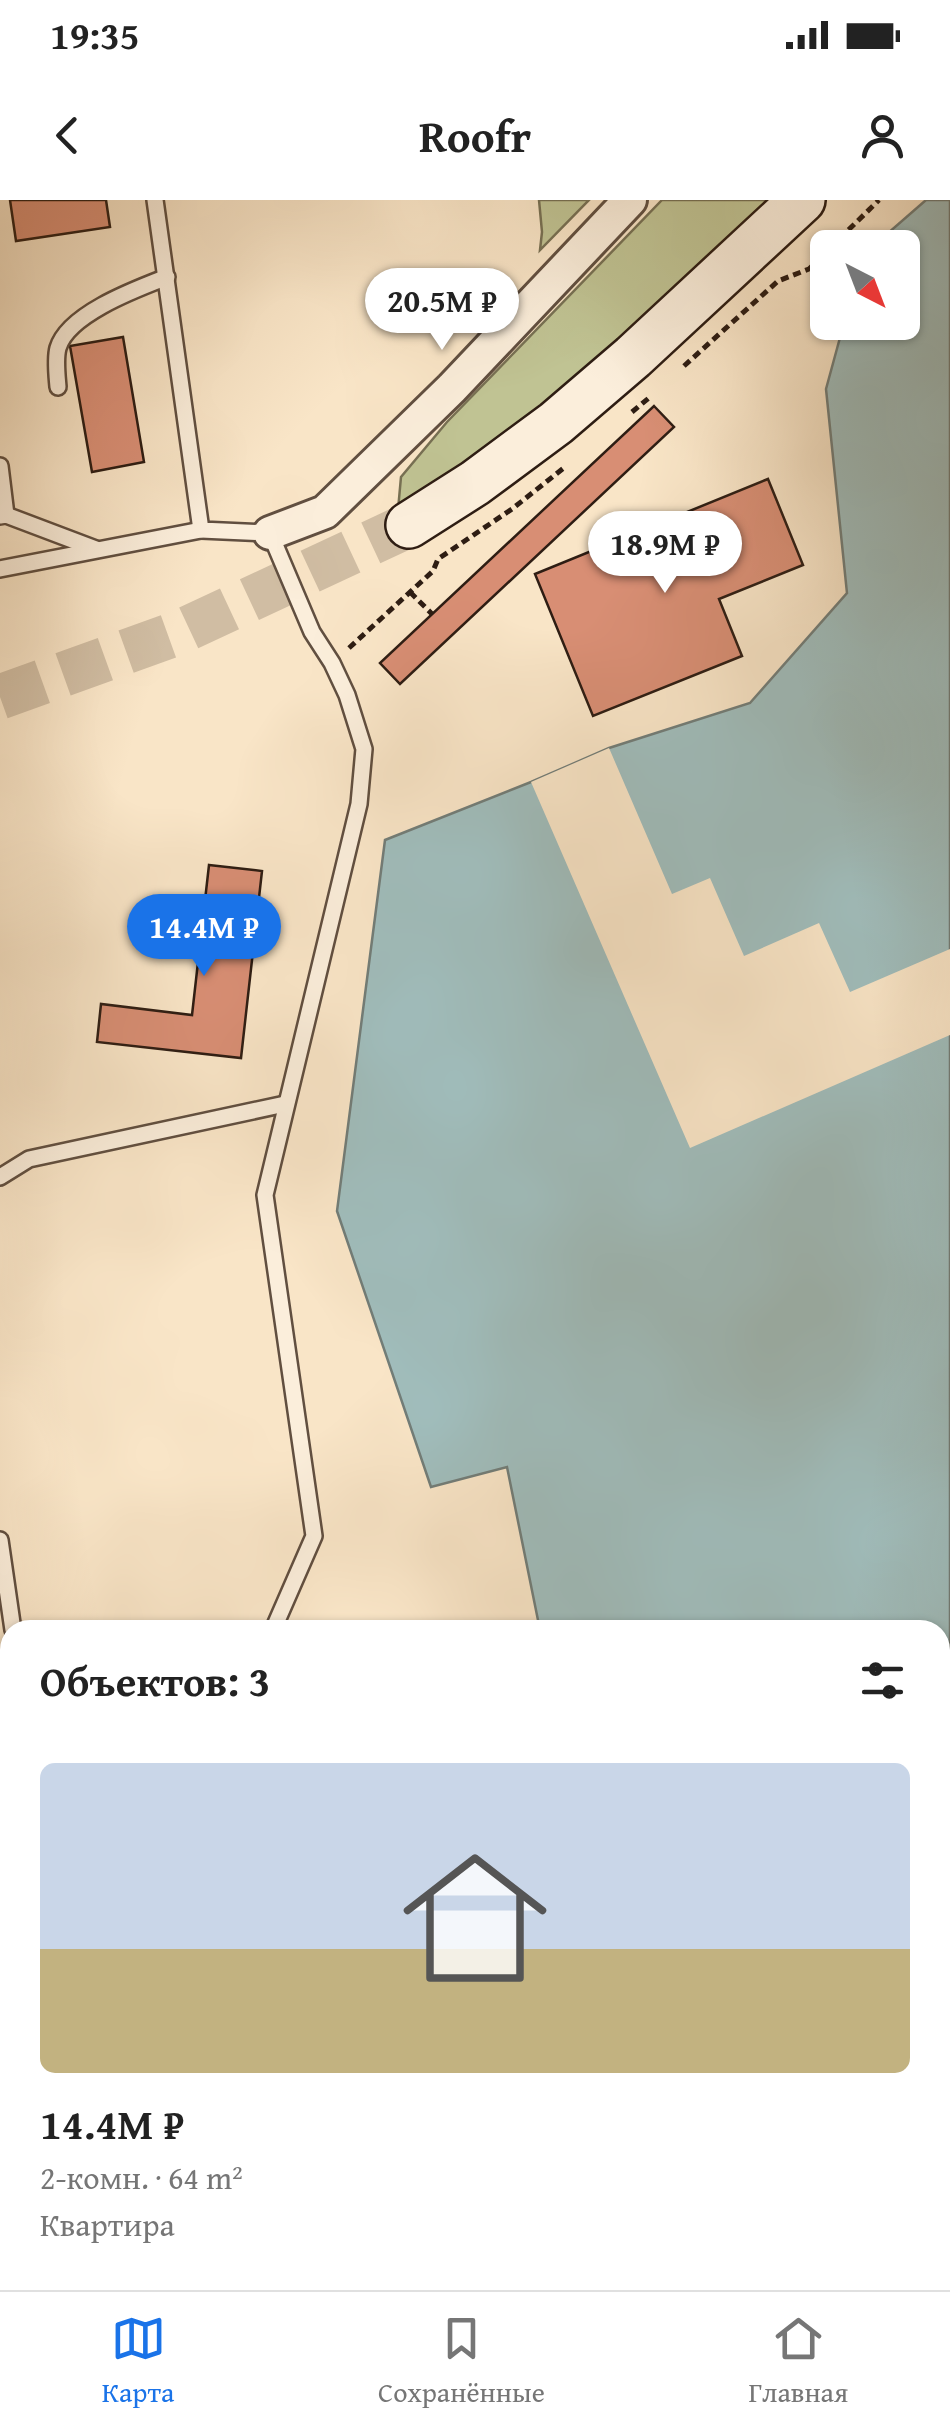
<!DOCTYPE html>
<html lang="ru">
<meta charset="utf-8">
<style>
:root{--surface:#fff;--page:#f6f6f6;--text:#222;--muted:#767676;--line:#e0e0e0;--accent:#1a73e8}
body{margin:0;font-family:"Gentium Book Plus",serif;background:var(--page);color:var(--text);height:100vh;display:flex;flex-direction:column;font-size:38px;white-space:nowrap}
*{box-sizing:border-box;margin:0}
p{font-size:32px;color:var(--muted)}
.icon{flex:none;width:55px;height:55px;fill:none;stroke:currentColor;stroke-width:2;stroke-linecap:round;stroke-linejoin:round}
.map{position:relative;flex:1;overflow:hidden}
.sheet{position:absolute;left:0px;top:1420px;width:950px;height:670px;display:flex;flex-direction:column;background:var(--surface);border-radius:30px 30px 0 0;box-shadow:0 2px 8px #0004}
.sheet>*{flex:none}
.needle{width:65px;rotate:138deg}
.tools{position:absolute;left:810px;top:30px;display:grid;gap:20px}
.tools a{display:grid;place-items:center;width:110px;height:110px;border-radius:15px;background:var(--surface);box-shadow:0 2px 8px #0004;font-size:50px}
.price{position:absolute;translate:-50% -85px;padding:0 22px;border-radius:35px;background:#fff;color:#222;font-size:32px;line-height:65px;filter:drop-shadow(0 2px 5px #0008)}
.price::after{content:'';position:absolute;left:50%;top:60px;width:30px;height:22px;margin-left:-15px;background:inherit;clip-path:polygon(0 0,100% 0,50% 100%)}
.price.selected{background:var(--accent);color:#fff}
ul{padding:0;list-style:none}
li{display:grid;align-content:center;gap:20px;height:530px;padding:0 40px}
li+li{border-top:2px solid var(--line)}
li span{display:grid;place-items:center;height:310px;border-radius:15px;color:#555}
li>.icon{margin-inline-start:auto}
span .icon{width:180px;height:180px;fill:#fffc;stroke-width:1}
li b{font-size:42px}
h2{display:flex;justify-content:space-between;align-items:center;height:120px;padding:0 40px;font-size:42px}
.status{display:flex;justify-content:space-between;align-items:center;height:70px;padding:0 50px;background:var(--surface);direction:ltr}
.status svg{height:28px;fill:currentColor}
header{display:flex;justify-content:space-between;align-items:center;height:130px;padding:0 40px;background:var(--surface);font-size:45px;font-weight:800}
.dock{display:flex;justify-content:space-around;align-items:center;height:140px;border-top:2px solid var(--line);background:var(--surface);font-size:28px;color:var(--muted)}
.dock a{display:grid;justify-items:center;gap:5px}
.dock .selected{color:var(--accent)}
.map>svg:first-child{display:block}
</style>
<div class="status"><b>19:35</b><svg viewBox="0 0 49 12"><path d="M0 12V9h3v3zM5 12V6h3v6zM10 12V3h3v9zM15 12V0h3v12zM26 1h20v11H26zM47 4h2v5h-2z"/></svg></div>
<header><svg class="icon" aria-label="back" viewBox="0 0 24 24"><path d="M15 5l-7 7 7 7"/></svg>Roofr<svg class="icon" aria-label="person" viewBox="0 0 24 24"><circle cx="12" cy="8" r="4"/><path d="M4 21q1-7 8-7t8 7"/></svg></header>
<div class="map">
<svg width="950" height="2090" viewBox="0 0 950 2090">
<rect width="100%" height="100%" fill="#f9e5c7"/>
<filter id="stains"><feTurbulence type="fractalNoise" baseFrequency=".002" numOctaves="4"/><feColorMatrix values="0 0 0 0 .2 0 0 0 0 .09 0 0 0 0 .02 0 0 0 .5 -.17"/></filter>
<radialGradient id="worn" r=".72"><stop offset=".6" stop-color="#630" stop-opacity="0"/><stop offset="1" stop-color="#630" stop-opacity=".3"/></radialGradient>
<!-- green -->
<g fill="#c0c393" stroke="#777053" stroke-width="2.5">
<polygon points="539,0 589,0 540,50 542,32"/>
<polygon points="662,0 773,0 725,48 501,245 398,310 401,277 447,222"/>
</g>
<!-- water -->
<polygon fill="#a0bdbc" stroke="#727d78" stroke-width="2.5" points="926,0 950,0 950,2090 676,2090 674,2080 940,2080 940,1430 540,1430 507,1267 431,1287 337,1011 385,640 531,582 609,548 750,503 847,393 826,189 844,123 902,122 902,48 872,47"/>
<!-- pier -->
<polygon fill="#f9e5c7" points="609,548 672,694 710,678 744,756 819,723 850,792 950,749 950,835 690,948 531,582"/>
<!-- building -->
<g fill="#d88e74" stroke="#2e1d13" stroke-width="2.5">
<polygon points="10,0 106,0 110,27 16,41"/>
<polygon points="123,137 144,262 92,272 70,146"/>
<polygon points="654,206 674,227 400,484 380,463"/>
<polygon points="768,279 803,365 719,399 742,456 593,516 535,374"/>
<polygon points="209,665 262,671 241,858 97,842 101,804 192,815"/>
<polygon points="10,1943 10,1981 0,1984 0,1944"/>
<polygon points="150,2080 332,2080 334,2090 145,2090 144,2081"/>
</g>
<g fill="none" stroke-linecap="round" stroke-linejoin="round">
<!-- secondary-tunnel -->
<polyline stroke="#d0bda3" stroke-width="45" stroke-dasharray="45 22" stroke-linecap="butt" points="0,497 178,433 409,325"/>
<!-- lane casing -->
<g stroke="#614f40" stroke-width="20">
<g id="lane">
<polyline points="155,0 201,330 270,333 312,432 332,463 347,495 364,549 359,604 265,995 314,1336 273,1430"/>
<path d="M 58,187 C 57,175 55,159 58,148 C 68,114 136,89 167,77"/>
<polyline points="0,266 6,315"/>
<polyline points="0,316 6,315 96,349"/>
<polyline points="0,369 201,330"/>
<polyline points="0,977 29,959 285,904"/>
<polyline points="0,1340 13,1430"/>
<polyline points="22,2090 33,2080"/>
</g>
</g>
<!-- street casing -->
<g stroke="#614f40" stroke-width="38">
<polyline id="street" points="270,333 325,312 452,188 630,0"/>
</g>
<!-- secondary casing -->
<g stroke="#2e1d13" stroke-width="50">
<polyline id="secondary" points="409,325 475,283 556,223 633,157 802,0"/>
</g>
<!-- path -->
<g stroke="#2e1d13" stroke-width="5" stroke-dasharray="8 5" stroke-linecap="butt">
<polyline points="830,48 879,0"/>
<polyline points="684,166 778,81 809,69 828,50"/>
<polyline points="632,212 650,197"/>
<polyline points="410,392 432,414"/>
<polyline points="349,448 433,371 438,359 512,309 565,267"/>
</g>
<!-- lane -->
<use href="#lane" stroke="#fbeedb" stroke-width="15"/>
<!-- street -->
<use href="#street" stroke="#fbeedb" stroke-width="32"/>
<!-- secondary -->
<use href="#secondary" stroke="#fbeedb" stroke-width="45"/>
</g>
<rect width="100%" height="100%" filter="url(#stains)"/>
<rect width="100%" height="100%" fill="url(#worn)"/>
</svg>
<div class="tools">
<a><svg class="needle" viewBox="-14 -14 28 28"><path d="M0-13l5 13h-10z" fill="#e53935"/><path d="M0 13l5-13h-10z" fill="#767676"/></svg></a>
</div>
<b class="price" style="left:442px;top:153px">20.5M ₽</b>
<b class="price" style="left:665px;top:396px">18.9M ₽</b>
<b class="price selected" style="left:204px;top:779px">14.4M ₽</b>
<section class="sheet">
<h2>Объектов: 3<svg class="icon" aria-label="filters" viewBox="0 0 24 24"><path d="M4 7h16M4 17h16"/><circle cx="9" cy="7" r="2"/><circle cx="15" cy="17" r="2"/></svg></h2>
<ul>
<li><span style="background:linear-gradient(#c9d6e8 60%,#c2b280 0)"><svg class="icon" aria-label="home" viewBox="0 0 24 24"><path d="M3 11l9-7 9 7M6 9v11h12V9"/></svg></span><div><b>14.4M ₽</b><p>2-комн. · 64 m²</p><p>Квартира</p></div></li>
</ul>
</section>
</div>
<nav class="dock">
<a class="selected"><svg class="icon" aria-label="map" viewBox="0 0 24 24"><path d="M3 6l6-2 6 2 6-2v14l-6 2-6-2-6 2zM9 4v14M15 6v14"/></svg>Карта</a>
<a><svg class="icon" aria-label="saved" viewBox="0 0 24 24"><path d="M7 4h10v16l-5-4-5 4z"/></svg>Сохранённые</a>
<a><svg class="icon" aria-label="home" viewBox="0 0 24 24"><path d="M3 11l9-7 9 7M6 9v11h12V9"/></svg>Главная</a>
</nav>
